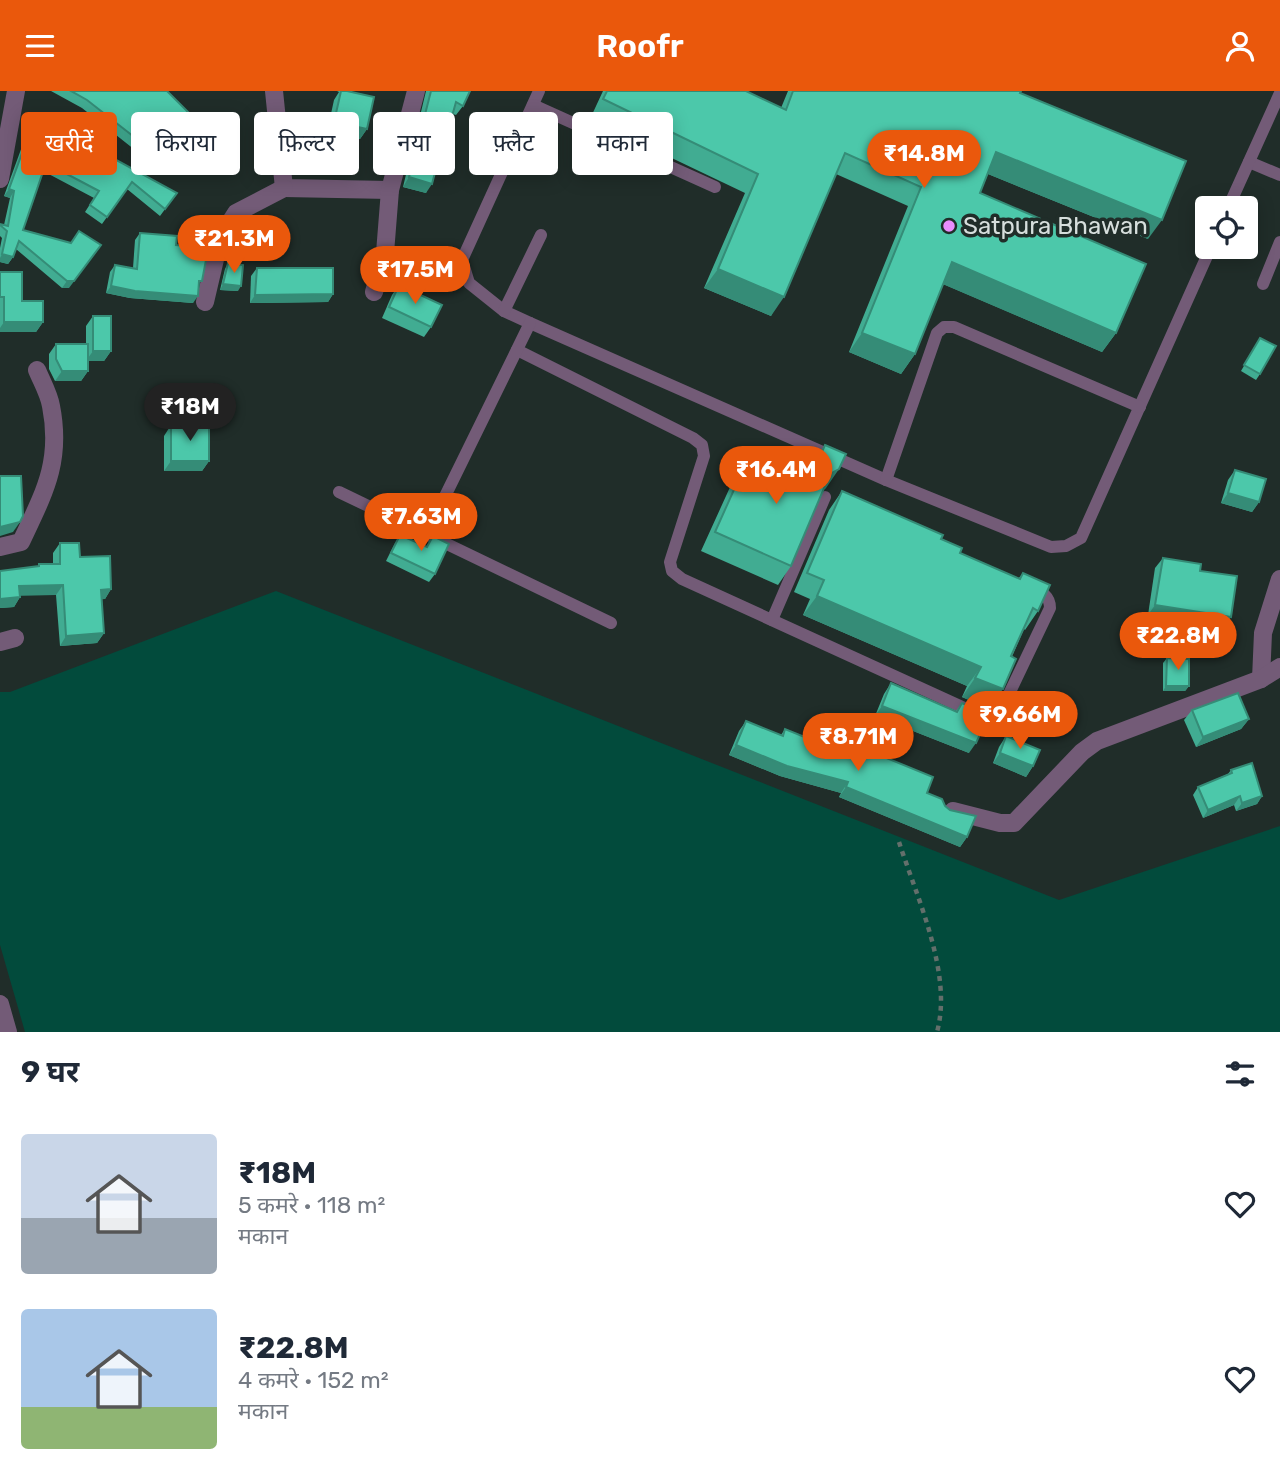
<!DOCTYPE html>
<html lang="hi">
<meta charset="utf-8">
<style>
:root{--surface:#fff;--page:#f2f2f3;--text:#1f2937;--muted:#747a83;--accent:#ea580c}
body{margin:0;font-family:Rubik,"Noto Sans Devanagari",sans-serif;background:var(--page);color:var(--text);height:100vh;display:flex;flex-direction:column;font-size:26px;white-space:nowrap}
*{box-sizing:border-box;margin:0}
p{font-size:23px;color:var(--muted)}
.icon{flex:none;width:38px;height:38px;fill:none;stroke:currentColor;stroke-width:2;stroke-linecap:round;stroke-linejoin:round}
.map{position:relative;height:941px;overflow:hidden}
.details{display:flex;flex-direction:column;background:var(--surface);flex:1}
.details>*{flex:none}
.top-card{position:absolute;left:21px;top:21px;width:700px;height:63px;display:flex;gap:14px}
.controls{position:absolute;left:1195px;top:105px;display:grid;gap:14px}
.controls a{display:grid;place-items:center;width:63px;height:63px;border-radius:7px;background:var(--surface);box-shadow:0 4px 18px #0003;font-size:35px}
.price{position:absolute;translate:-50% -60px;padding:0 16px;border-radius:24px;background:var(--accent);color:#fff;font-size:23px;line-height:46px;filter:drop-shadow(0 2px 4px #0008)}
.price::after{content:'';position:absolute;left:50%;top:42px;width:21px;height:16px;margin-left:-10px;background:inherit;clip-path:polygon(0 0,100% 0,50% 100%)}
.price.on{background:#222;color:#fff}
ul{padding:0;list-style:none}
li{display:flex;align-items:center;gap:21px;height:175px;padding:0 21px}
li span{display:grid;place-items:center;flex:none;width:196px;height:140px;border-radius:7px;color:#555}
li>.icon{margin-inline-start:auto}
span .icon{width:84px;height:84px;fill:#fffc;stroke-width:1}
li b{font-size:30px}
h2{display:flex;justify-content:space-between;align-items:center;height:84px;padding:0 21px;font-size:30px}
.tag{padding:0 24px;border-radius:7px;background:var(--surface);box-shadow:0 4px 18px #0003;font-size:24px;line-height:63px}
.tag.on{background:var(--accent);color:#fff}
header{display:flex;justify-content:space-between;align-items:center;height:91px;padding:0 21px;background:var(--accent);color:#fff;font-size:32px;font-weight:600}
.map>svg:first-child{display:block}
</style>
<header><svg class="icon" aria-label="menu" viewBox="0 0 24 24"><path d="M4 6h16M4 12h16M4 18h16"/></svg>Roofr<svg class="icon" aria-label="person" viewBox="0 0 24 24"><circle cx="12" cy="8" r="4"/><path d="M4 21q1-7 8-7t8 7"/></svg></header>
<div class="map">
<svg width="1280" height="941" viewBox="0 0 1280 941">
<rect width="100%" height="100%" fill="#202d29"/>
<!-- green -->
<polygon fill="#024b3c" points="276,500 1059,809 1280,735 1280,941 25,941 0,854 0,601 10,601"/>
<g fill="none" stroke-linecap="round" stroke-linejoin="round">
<!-- path -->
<path stroke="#636f6b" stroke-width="4.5" stroke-dasharray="5 5" stroke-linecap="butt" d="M 899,751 C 917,807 953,883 937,941"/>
<!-- service -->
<g stroke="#735b77" stroke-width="12">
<polyline points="539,0 462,169 469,192 504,220 530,232 886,389 1051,456 1066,455 1081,447 1211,156"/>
<polyline points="533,14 715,96"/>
<polyline points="1249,71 1280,84"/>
<polyline points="1228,117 1280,2"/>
<polyline points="1263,193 1280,151"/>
<polyline points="504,220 541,144"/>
<path d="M 517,259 L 693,347 L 702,354 L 704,365 L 670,471 L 672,480 L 682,488 L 984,626 L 992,627 L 999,624 L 1050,517 C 1050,504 1041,501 1030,496"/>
<polyline points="886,389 937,242 944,236 954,236 1140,316"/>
<polyline points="339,401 611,532"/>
<polyline points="427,442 530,232"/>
<polyline points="772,529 825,406"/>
</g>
<!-- minor -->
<g stroke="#735b77" stroke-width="18">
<polyline points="274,0 284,97 390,99"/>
<polyline points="0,88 16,0"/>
<polyline points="374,201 385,162 390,99 416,0"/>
<polyline points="205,211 220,147 236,122 284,97"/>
<path d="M 0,456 L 21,451 C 44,402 62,371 51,315 C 49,303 42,291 37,279"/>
<polyline points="0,551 15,547"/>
<polyline points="1261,588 1263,542 1280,488"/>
<polyline points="953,720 1000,732 1014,732 1082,661 1097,650 1261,588 1280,576"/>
<polyline points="0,913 8,941"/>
</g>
</g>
<!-- wall -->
<g fill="#41ac92">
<polygon points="51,0 167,0 186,22 196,42 164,82 82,17"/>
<polygon points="337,0 347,0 367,38 360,48 327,41 334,9 339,1"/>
<polygon points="426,0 470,0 463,15 456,24 453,23 426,102 403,96"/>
<polygon points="603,0 746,0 781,17 788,0 1021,0 1020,2 1148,148 988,83 980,102 1116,242 1102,261 943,193 915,263 901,283 849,261 908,115 836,83 771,225 704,197 745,102 590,28"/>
<polygon points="29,43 81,66 89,54 177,102 160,125 127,98 102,133 85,121 94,107 43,80 23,139 71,152 69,197 62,197 16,158 13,166 8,173 0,171 0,157 2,147 0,145 0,133 4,134 10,107 4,105 24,50"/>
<polygon points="140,142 176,154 199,193 193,212 130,207 106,202 110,181 115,174 133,177 135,149"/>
<polygon points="228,172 238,200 220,199 225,178"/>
<polygon points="257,177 333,203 328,211 250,212 251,185"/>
<polygon points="0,181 22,210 43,231 36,241 0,241"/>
<polygon points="399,194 431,236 424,246 382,227 392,204"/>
<polygon points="93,225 111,260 104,270 88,270 88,280 81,290 55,290 49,278 49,263 56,253 86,253 86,235"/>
<polygon points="1260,247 1260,283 1256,289 1241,280"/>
<polygon points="171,334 209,370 202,380 164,380 164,345"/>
<polygon points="825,354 826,397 824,398 791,475 778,494 701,460 736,383 750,363 805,388 812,373"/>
<polygon points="1235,379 1259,411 1252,421 1221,412 1228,389"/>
<polygon points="842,400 941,448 960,462 1018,488 1023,482 1038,520 1025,539 1024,538 989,618 962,606 967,595 803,524 810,508 794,501 829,419"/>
<polygon points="400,444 426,456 433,445 435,483 429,491 386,470 395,452"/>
<polygon points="60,452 79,452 80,466 110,465 111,498 105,508 102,508 104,542 97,552 60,555 56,504 20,504 20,506 14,516 0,517 0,480 38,475 39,473 53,473 53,462"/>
<polygon points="1163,467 1200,480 1224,536 1148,524 1155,477"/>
<polygon points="1167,567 1189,595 1185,600 1163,600 1163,572"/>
<polygon points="891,592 956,620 962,612 969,662 875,625 884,603"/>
<polygon points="1192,619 1249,628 1241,638 1196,656 1184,629"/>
<polygon points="746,630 781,644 785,638 806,647 807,645 859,660 862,657 945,715 967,746 960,756 839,706 841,702 780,685 729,664 739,640"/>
<polygon points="1006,645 1033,675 1026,686 993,672 999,656"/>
<polygon points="1231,679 1262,705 1257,713 1236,720 1234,714 1203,727 1193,704 1198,696 1228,683"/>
</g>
<!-- shaded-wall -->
<g fill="#358c77">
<polygon points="334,31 367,38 360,48 327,41"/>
<polygon points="996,61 1162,129 1148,148 983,81"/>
<polygon points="409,86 432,93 426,102 403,96"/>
<polygon points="9,98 14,100 10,107 4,105"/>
<polygon points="96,161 69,197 62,197 67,190"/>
<polygon points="2,163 13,166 8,173 0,171 0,167"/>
<polygon points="952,171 1116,242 1102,261 938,191"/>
<polygon points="718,178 784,206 771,225 704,197"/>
<polygon points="223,193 241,195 238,200 220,199"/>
<polygon points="111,195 198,205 193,212 130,207 106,202"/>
<polygon points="333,203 328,211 250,212 255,204"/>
<polygon points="4,231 43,231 36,241 0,241 0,237"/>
<polygon points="862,242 915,263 901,283 849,261"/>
<polygon points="93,260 111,260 104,270 86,270"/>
<polygon points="62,280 88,280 81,290 55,290"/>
<polygon points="171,370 209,370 202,380 164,380"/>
<polygon points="839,378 826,397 817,403 830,383"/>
<polygon points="1228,402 1259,411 1252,421 1221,412"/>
<polygon points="20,431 13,441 0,445 0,436"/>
<polygon points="63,494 56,504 12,505 19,495"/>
<polygon points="111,498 105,508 94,509 101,499"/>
<polygon points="817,505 981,576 967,595 803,524"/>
<polygon points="20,506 14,516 0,517 0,508"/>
<polygon points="1155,514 1231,526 1224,536 1148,524"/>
<polygon points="104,542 97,552 60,555 66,545"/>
<polygon points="975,587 1003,598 989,618 962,606"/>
<polygon points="1166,595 1189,595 1185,600 1163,600"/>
<polygon points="882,615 976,652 969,662 875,625"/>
<polygon points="1249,628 1241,638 1196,656 1203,646"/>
<polygon points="736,654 848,691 841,702 780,685 729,664"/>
<polygon points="1000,662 1033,675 1026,686 993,672"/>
<polygon points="846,696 967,746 960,756 839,706"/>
<polygon points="1240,705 1234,714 1203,727 1208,719"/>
<polygon points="1262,705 1257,713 1236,720 1242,712"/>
</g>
<!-- building -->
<g fill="#4cc8aa" stroke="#358c77" stroke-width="2">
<polygon points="71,0 167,0 188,21 186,22 201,34 170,74 87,9"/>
<polygon points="341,0 347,0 374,6 367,38 334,31"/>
<polygon points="431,0 470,0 463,15 456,11 449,36 447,36 432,93 409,86"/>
<polygon points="607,0 746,0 786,19 793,0 1021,0 1020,2 1186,70 1162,129 996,61 980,102 1146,173 1116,242 952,171 915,263 862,242 921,96 845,62 784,206 718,178 758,83 603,8"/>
<polygon points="29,43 82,66 89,54 177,102 165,118 132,91 107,126 90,114 99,100 46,72 23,139 71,152 79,140 101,154 74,190 67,190 19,150 13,166 2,163 7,140 0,134 0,133 8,135 14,100 9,98"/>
<polygon points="140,142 177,145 176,154 202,156 201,168 206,169 202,190 199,190 198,205 135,200 111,195 115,174 137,178"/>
<polygon points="228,172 243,174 241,195 223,193"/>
<polygon points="257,177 333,177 333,203 255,204"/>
<polygon points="0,181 22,181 22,210 43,210 43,231 4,231 4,206 0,206"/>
<polygon points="399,194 442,214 431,236 389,216"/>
<rect x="93" y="225" width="18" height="35"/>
<polygon points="1260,247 1276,255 1260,283 1244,274"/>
<polygon points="56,253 88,253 88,280 62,280 56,268"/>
<rect x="171" y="334" width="38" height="36"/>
<polygon points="825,354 846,363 839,378 830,383 791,475 715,441 750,363 809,390"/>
<polygon points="1235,379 1266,388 1259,411 1228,402"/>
<polygon points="0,385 21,385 23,425 20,431 0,436"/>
<polygon points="842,400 943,444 941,448 962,457 960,462 1020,488 1023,482 1050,494 1038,520 1033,517 1011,565 1016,568 1003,598 975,587 981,576 817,505 824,489 807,482"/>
<polygon points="400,444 427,456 433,445 449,453 435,483 391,462"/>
<polygon points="60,452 79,452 80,466 110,465 111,498 101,499 104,542 66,545 63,494 19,495 20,506 0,508 0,480 39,475 39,473 60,473"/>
<polygon points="1163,467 1201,473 1200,480 1237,485 1231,526 1155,514"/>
<polygon points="1167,567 1189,568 1189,595 1166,595"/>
<polygon points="891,592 957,621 962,612 989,624 976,652 882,615"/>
<polygon points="1238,602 1249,628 1203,646 1192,619"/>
<polygon points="746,630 783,645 785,638 807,647 807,645 860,660 862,657 933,686 927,702 942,708 945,715 950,719 976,725 967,746 846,696 848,691 787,675 736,654"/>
<polygon points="1006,645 1040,659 1033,675 1000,662"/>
<polygon points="1252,672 1262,705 1242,712 1240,705 1208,719 1198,696 1232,682 1231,679"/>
</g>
<!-- markers -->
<circle fill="#ea8dfd" stroke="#202d29" stroke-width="2.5" cx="949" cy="135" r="7"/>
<g text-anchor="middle" stroke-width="7" stroke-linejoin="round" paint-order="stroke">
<!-- poi labels -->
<g font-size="24" fill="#d6dedc" stroke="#202d29" text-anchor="start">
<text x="963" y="143">Satpura Bhawan</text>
</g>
</g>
</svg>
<div class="controls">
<a><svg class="icon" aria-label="locate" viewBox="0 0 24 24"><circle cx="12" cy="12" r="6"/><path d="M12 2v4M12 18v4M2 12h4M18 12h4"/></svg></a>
</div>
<b class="price" style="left:924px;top:99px">₹14.8M</b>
<b class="price" style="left:234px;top:184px">₹21.3M</b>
<b class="price" style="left:415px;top:215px">₹17.5M</b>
<b class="price on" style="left:190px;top:352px">₹18M</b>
<b class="price" style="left:776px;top:415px">₹16.4M</b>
<b class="price" style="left:421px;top:462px">₹7.63M</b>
<b class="price" style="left:1178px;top:581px">₹22.8M</b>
<b class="price" style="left:1020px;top:660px">₹9.66M</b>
<b class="price" style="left:858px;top:682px">₹8.71M</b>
<div class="top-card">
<a class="tag on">खरीदें</a>
<a class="tag">किराया</a>
<a class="tag">फ़िल्टर</a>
<a class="tag">नया</a>
<a class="tag">फ़्लैट</a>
<a class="tag">मकान</a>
</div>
</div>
<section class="details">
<h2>9 घर<svg class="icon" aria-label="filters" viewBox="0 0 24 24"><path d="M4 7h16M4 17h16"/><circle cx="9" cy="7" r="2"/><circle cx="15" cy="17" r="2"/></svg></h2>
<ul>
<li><span style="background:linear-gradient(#c9d6e8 60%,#9aa5b1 0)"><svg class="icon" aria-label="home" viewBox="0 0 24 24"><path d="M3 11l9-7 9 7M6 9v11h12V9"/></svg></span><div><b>₹18M</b><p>5 कमरे · 118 m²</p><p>मकान</p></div><svg class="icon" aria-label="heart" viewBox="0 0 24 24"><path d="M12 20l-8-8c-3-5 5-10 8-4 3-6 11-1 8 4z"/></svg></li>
<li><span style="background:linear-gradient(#a9c7e8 70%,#8fb573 0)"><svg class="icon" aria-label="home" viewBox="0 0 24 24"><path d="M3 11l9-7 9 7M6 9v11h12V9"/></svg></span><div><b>₹22.8M</b><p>4 कमरे · 152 m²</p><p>मकान</p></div><svg class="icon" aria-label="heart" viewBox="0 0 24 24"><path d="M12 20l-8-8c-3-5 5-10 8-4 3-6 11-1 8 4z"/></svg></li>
</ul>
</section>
